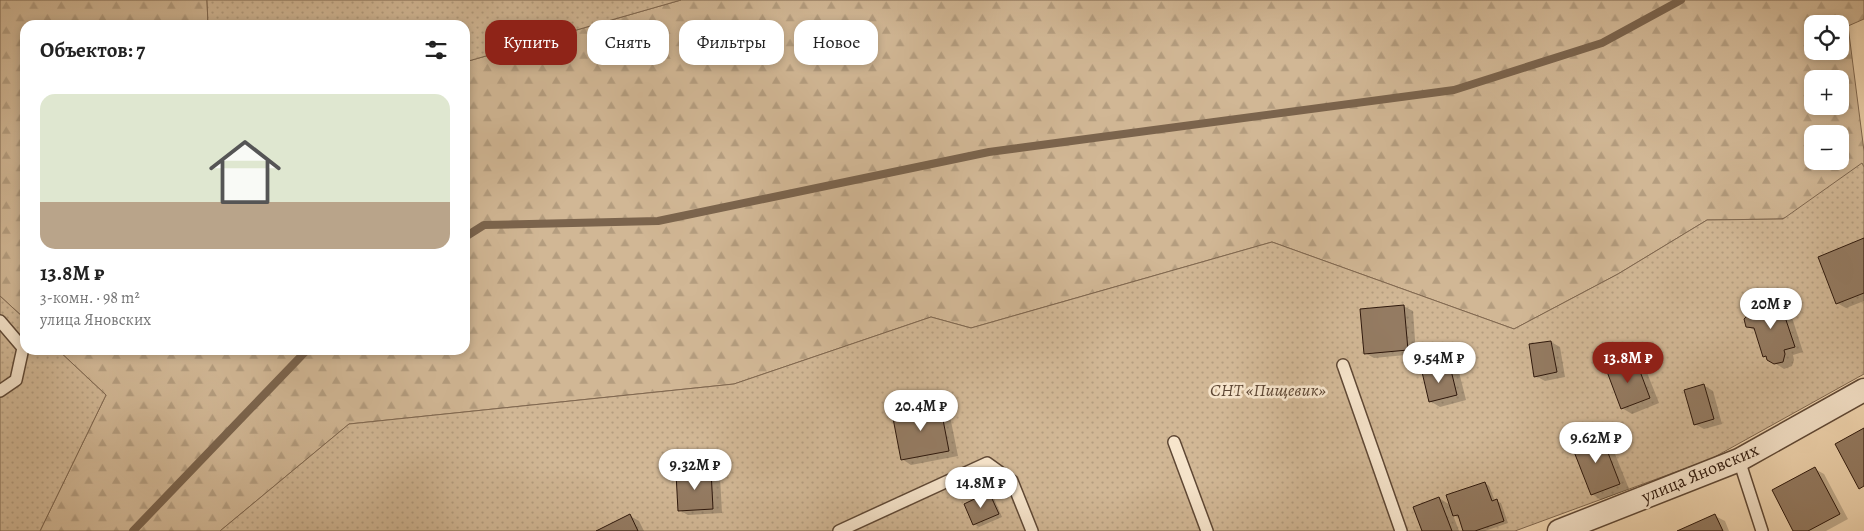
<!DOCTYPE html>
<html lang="ru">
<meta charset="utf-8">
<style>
:root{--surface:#fff;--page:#f6f6f6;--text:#222;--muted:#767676;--line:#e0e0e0;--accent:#8f2418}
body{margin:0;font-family:Alegreya,serif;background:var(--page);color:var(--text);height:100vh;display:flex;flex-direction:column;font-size:19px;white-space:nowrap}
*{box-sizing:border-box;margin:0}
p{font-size:16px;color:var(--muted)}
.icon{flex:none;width:28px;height:28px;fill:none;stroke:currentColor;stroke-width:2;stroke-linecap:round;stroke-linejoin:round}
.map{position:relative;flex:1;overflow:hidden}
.sheet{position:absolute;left:20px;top:20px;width:450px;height:335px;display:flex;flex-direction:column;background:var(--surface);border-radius:15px;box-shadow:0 2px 8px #0003}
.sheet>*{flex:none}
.hud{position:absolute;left:485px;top:20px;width:475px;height:45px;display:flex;gap:10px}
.buttons{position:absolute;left:1804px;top:15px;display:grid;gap:10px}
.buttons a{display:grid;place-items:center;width:45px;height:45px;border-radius:10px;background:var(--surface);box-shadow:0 2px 8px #0003;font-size:25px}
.price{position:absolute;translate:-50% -42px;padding:0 11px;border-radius:18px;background:#fff;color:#222;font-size:16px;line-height:32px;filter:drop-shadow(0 1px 2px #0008)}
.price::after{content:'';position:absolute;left:50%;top:30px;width:15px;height:11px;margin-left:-8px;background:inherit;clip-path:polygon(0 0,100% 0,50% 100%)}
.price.current{background:var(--accent);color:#fff}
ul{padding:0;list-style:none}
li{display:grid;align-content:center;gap:10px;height:265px;padding:0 20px}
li+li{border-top:1px solid var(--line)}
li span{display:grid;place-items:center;height:155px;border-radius:15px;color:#555}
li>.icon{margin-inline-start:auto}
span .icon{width:90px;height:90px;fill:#fffc;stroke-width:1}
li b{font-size:21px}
h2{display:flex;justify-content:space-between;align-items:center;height:60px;padding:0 20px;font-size:21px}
.pill{padding:0 18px;border-radius:15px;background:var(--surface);box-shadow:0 2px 8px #0003;font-size:18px;line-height:45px}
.pill.current{background:var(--accent);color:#fff}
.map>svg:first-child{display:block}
</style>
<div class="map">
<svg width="1864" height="531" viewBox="0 0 1864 531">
<defs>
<pattern id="forest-firs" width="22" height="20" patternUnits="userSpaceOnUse" patternTransform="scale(1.25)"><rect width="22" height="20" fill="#d1b795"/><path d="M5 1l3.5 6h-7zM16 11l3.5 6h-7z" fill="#b49d7f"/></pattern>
<pattern id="park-dots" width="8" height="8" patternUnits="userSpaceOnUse" patternTransform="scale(1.25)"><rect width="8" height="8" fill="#d1b795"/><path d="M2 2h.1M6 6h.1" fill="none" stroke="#b49d7f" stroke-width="1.8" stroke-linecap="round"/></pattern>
</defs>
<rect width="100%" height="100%" fill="#f2d7b1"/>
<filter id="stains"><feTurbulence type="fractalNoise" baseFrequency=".004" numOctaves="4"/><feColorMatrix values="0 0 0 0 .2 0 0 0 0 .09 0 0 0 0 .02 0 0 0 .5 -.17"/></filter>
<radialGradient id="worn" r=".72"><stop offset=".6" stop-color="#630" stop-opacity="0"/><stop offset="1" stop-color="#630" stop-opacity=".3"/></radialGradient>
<!-- forest -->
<g fill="url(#forest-firs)" stroke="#806850" fill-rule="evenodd">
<polygon points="0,0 207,0 208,25 25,25 25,319 0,296"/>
<path d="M 681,0 L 1864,0 L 1864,19 L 1848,26 L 1864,151 L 1864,193 L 1781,219 L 1707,220 L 1618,274 L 1514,329 L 1272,242 L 971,328 L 931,317 L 734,384 L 349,424 L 220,531 L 40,531 L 106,395 L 58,350 L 465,350 L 465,62 ZM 1812,24 L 1840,24 L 1840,51 L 1812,51 ZM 1812,79 L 1840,79 L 1840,106 L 1812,106 ZM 1812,134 L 1840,134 L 1840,161 L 1812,161 Z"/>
</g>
<!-- park -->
<g fill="url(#park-dots)" stroke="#806850">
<polygon points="207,0 681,0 465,62 465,25 208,25"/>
<polygon points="1862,163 1864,167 1864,374 1711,459 1515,531 220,531 349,424 734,384 931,317 971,328 1272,242 1514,329 1618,274 1707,220 1783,219"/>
<polygon points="0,296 25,319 25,350 58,350 106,395 40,531 0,531"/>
</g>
<!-- shadow -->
<g fill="#0003">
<polygon points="1864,240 1864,301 1846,308 1837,303"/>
<polygon points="1779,300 1788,305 1803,352 1793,355 1794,360 1792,366 1784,369 1764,356 1757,332 1747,326"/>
<polygon points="1403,306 1413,311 1416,354 1374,358 1365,353"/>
<polygon points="1551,342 1560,347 1565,377 1545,381 1536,376"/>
<polygon points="1634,359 1644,365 1659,403 1632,414 1622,408"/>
<polygon points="1449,367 1459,372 1466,400 1440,407 1430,401"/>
<polygon points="1703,385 1713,391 1722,424 1704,429 1695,424"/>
<polygon points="940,405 949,411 958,456 911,465 902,459"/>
<polygon points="1600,433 1609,439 1629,489 1601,500 1592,494"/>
<polygon points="1815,469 1824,474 1848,519 1826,531 1795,531"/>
<polygon points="711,472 720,477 722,513 688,515 679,510"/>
<polygon points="1485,483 1489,486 1495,501 1501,503 1508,523 1485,531 1465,531 1460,518 1453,515 1459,531 1424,531 1439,498 1450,505"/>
<polygon points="989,494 993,496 1002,517 979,527 974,524"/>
<polygon points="630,516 639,521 644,531 599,531"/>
<polygon points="1715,516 1725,521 1729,531 1680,531"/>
</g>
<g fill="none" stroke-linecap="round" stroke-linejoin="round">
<!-- stream -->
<g stroke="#7b644d" stroke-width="8">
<polyline points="465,237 484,225 658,221 989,152 1454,90 1602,43 1681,0"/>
<polyline points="133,531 307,350"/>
</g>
</g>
<!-- building -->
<g fill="#947b62" stroke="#2e180c">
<polygon points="1864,238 1864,293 1836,304 1818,257"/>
<polygon points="1779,299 1795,347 1784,350 1785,354 1783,362 1774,364 1767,360 1766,356 1763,357 1754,328 1746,327 1744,319 1749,314 1748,309"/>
<polygon points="1404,305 1408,350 1364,354 1360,309"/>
<polygon points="1551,341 1557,372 1534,377 1529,344"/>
<polygon points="1635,358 1650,398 1621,409 1606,369"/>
<polygon points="1450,366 1457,395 1429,402 1422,372"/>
<polygon points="1704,384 1714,419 1694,425 1684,390"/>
<polygon points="940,404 949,451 901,460 892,413"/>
<polygon points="1864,428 1864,486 1859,489 1835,444"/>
<polygon points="1600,432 1620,484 1591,495 1571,444"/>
<polygon points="1815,467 1840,514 1808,531 1793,531 1772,490"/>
<polygon points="711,470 713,509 678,511 676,473"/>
<polygon points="1485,482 1492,501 1497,499 1504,521 1475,531 1463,531 1458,515 1453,516 1446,495"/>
<polygon points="989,492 999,514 973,525 964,504"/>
<polygon points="1439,497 1452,531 1422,531 1413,507"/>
<polygon points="630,514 638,531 596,531"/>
<polygon points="1715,514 1723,531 1677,531"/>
</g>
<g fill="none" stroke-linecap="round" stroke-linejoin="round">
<!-- service casing -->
<g stroke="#5f4835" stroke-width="14">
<g id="service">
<polyline points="0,321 23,348 16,380 0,391"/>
<polyline points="1343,365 1401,531"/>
<polyline points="1174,442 1207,531"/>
<polyline points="1739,460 1762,531"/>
<polyline points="839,531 987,463 1012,481 1032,531"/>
</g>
</g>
<!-- minor casing -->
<g stroke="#5f4835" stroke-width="25">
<polyline id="minor" points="1559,531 1739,460 1864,390"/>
</g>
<!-- service -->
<use href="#service" stroke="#f7e5cc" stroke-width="11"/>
<!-- minor -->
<use href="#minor" stroke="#f7e5cc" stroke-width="22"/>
</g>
<g text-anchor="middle" stroke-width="5" stroke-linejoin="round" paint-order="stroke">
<!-- park labels -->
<g font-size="18" font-style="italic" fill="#5f4835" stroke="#f7e5cc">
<text x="1268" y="396">СНТ «Пищевик»</text>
</g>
<!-- street labels -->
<g font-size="18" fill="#2e180c" stroke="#f7e5cc">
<text transform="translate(1700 473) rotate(-23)" y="6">улица Яновских</text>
</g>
</g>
<rect width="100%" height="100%" filter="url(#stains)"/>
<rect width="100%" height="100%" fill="url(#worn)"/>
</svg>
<div class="buttons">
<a><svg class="icon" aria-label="locate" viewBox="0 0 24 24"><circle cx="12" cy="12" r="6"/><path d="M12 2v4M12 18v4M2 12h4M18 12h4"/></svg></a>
<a>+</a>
<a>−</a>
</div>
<b class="price" style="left:1771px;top:330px">20M ₽</b>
<b class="price" style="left:1439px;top:384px">9.54M ₽</b>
<b class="price current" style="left:1628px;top:384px">13.8M ₽</b>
<b class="price" style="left:921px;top:432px">20.4M ₽</b>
<b class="price" style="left:1596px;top:464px">9.62M ₽</b>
<b class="price" style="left:695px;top:491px">9.32M ₽</b>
<b class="price" style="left:981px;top:509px">14.8M ₽</b>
<div class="hud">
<a class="pill current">Купить</a>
<a class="pill">Снять</a>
<a class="pill">Фильтры</a>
<a class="pill">Новое</a>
</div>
<section class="sheet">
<h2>Объектов: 7<svg class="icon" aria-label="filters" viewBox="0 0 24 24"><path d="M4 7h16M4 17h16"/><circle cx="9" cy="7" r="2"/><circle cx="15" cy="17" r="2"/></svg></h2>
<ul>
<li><span style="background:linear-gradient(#dfe7d0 70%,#b9a48a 0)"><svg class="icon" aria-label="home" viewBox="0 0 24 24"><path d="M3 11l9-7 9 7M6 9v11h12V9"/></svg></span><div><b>13.8M ₽</b><p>3-комн. · 98 m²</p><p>улица Яновских</p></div></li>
</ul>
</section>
</div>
